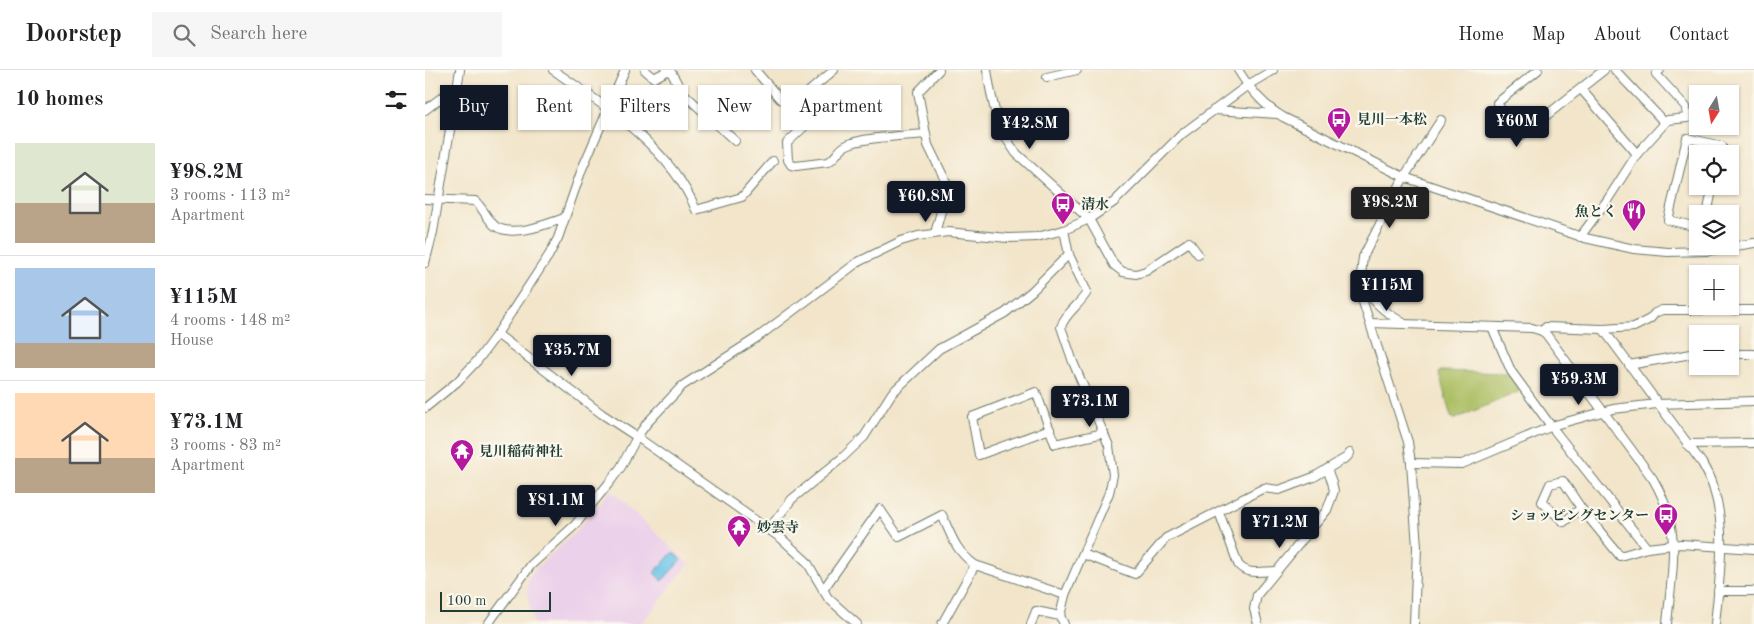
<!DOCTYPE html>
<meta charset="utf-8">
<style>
:root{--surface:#fff;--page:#f6f6f6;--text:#202124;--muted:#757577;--line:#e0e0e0;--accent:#111827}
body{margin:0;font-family:"Old Standard TT","Noto Serif JP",serif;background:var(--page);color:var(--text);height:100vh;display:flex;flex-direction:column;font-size:19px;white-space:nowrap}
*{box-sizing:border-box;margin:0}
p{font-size:16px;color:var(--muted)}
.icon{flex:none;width:28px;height:28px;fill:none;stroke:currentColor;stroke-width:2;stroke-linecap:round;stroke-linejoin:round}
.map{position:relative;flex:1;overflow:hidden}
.sheet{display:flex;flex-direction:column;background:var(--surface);width:425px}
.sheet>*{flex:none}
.hud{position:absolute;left:15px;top:15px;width:475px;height:45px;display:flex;gap:10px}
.needle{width:32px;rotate:191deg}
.tools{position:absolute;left:1264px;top:15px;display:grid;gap:10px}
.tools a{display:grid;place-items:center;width:50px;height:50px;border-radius:0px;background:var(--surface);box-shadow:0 1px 4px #0004;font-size:25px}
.scale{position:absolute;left:15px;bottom:12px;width:111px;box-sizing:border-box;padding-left:5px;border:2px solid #1f3d34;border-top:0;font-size:14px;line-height:18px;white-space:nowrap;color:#1f3d34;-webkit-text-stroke:4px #fbf7ec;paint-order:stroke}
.price{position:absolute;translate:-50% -42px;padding:0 11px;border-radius:5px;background:var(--accent);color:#fff;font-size:16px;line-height:32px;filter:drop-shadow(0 1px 2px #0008)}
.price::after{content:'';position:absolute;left:50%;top:30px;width:15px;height:11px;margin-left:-8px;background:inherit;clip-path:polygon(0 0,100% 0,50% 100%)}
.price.on{background:#222;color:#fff}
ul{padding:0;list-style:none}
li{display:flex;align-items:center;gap:15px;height:125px;padding:0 15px}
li+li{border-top:1px solid var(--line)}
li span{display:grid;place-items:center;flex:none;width:140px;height:100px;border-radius:0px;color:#555}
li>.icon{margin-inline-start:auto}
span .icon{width:60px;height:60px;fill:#fffc;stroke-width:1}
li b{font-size:21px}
h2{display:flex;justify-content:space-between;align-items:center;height:60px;padding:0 15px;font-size:21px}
.chip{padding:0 18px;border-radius:0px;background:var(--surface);box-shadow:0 1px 4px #0004;font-size:18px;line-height:45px}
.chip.on{background:var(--accent);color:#fff}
header{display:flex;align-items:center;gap:30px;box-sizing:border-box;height:70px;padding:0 25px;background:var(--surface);border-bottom:1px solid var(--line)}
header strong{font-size:24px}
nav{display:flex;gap:28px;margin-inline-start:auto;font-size:18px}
.search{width:350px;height:45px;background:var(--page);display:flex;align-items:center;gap:12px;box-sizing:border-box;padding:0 18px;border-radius:0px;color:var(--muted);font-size:19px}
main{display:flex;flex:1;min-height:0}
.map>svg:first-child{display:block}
</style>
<header>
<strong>Doorstep</strong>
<div class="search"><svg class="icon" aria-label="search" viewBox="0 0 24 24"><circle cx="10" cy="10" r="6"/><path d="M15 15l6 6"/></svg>Search here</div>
<nav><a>Home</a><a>Map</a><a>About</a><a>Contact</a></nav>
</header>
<main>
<section class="sheet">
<h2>10 homes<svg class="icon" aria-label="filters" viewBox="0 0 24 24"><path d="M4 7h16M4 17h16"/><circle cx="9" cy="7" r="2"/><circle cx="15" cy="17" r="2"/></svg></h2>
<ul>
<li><span style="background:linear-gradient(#dfe7d0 60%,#b9a48a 0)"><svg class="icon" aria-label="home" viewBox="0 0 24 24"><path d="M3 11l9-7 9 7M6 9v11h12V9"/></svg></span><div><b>¥98.2M</b><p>3 rooms · 113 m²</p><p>Apartment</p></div></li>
<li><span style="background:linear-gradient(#a9c7e8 75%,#b9a48a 0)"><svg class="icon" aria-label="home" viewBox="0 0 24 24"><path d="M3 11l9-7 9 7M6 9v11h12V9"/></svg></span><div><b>¥115M</b><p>4 rooms · 148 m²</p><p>House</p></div></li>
<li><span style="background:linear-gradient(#ffd9b3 65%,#b9a48a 0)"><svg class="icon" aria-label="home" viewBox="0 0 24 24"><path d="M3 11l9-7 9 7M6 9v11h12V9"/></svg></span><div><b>¥73.1M</b><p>3 rooms · 83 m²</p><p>Apartment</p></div></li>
</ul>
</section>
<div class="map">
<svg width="1329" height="554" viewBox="0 0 1329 554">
<rect width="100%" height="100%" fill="#fbf7ec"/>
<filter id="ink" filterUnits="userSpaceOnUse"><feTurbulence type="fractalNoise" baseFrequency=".02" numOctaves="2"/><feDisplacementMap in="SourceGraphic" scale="10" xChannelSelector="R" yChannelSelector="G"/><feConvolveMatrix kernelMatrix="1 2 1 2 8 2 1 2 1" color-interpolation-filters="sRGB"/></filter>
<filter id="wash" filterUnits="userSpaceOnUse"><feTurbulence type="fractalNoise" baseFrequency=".0096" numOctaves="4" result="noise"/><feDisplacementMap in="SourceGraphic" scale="20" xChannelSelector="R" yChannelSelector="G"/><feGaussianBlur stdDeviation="1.12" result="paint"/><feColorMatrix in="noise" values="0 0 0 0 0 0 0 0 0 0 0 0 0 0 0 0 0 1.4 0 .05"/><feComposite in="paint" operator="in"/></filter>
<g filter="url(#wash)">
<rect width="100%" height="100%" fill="#f2e5ca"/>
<!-- built -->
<polygon fill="#ecd1ea" points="185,420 264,494 216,554 109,554 102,523 104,508 110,499 149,464"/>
<!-- green -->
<polygon fill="#aabd61" stroke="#647d4a" points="1016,301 1080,303 1084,305 1094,318 1093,322 1030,349 1026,347 1014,304"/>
<!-- water -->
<polygon fill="#6bc4e8" stroke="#45808e" points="248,482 256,490 237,511 229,503"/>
</g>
<g filter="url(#ink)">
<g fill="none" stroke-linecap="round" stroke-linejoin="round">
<!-- minor casing -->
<g stroke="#697868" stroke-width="10">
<g id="minor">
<path d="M 128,0 C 179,35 247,79 271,140 L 317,127 L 348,91"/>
<polyline points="220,0 229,8 244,0"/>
<polyline points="245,0 257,22 310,71"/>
<polyline points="330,0 355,29 368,35 409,0"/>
<path d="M 562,0 C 567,32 571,56 591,83 L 664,149 L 689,195 L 698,202 L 711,204 L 721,201 L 764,172 L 773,184"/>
<path d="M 813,0 C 824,18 839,36 858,47 L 979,107 L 1160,168 L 1209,179 L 1243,182 L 1281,181 L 1329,173"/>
<polyline points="1113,0 1072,33 1094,67 1179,0"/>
<polyline points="1190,0 1240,53"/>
<polyline points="622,7 652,0"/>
<polyline points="1156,19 1212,84"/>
<path d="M 368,35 L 385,51 L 362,73 L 363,90 L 366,95 L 371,96 L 403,92 C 410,89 413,80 420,76 C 435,67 481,66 501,64"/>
<polyline points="0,40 32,16"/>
<polyline points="789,40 853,44"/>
<path d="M 0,129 L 50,131 C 58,138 62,149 70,156 C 87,168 122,154 139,148"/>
<polyline points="1282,144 1288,116"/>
<polyline points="1272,157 1243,150 1262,68 1297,76 1295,84"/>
<path d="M 639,160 L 644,185 L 662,222 C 655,235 640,243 636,257 L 648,292 L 684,376 L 688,405 L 684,423 L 640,525 L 635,546 L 639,554"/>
<polyline points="510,163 523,116 503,75 493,22 514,0"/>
<polyline points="1155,167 1183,129 1212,84 1240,53 1243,50 1262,48 1261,37 1231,4 1235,0"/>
<polyline points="0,193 8,162 35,0"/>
<path d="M 937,211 C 944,229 961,243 977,252"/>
<path d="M 945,253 L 1107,258 L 1117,261 L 1121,264 L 1228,409 C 1258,460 1247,498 1242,554"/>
<polyline points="1067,257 1086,301 1126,356 1222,478"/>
<path d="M 1178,259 L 1277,393 C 1306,440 1295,502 1290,554"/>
<polyline points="1117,261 1121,257 1178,259 1209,257 1225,249 1230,243 1237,240 1329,240"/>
<polyline points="72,264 177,344 212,367 357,469 382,492 403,528 432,554"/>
<polyline points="1305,284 1329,284"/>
<polyline points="1204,295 1272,283"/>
<polyline points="0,338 32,312 52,291 72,264 124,185 133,168 157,99 200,0"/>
<polyline points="625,359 554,385 547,347 611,322 630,374 679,363"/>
<polyline points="1262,374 1329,373"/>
<polyline points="986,393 1037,394 1130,355 1188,339 1232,334 1329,331"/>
<polyline points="1156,438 1139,452 1117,432 1125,414 1138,411 1156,438 1195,486 1222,478 1256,474 1329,479"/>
<path d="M 794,442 L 813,494 C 821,506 838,501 851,501"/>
<polyline points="343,460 367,429 417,388 439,367 467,323 514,279 580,243 607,221 644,184"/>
<polyline points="658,484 710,504 741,468 839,418 854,420 889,407 922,387 925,383"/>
<path d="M 398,520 L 455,439 L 474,467 L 517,445 C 527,467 530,480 550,495 L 640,525"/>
<polyline points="1293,521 1329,521"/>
<polyline points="63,554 106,495 150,455 184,413 196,397 212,367 222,353 257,316 333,267 433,192 476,171 493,166 523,162 583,168 612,167 639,160 664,149 689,132 757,64 823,15 848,0"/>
<polyline points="517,554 550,495"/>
<polyline points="606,554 611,541 635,546"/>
<polyline points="833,554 829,539 832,525 902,440 909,421 907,412 902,399"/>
<polyline points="989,554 992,477 986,393 983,372 937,229 935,214 938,187 979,107 1016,50"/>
</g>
</g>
<!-- minor -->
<use href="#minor" stroke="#fff" stroke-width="8"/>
</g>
</g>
<!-- icons -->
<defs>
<g id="bus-pin" transform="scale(1.25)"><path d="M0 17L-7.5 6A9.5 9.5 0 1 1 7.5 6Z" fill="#b5179e" stroke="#fbf7ec"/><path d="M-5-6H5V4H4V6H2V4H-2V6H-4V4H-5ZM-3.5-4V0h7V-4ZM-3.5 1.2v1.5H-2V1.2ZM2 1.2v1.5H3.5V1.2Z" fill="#fff"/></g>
<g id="restaurant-pin" transform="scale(1.25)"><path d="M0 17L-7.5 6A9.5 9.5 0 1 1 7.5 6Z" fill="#b5179e" stroke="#fbf7ec"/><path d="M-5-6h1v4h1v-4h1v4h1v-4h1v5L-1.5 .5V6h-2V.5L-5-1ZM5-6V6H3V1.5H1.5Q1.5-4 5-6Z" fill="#fff"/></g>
<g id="temple-pin" transform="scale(1.25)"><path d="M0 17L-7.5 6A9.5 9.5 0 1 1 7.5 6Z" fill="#b5179e" stroke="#fbf7ec"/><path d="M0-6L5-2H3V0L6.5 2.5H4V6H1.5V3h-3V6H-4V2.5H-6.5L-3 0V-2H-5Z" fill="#fff"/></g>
</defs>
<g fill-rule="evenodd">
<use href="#bus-pin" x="914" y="49"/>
<use href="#bus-pin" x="638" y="134"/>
<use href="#restaurant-pin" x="1209" y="141"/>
<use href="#temple-pin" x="37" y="381"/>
<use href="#bus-pin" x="1241" y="445"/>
<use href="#temple-pin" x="314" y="457"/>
</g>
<g text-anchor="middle" stroke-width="4.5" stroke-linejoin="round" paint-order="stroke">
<!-- poi labels -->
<g font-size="14" font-weight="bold" fill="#1f3d34" stroke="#fbf7ec" text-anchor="start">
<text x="932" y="54">見川一本松</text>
<text x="656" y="139">清水</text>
<text x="1192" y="146" text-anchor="end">魚とく</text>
<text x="54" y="386">見川稲荷神社</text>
<text x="1224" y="450" text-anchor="end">ショッピングセンター</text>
<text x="332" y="462">妙雲寺</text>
</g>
</g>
</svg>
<div class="tools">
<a><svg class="needle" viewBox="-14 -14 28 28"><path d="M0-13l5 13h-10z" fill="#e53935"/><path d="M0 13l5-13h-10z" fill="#757577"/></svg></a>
<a><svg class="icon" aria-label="locate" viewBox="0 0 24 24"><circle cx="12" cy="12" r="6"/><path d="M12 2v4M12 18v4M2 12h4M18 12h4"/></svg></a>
<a><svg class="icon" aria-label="layers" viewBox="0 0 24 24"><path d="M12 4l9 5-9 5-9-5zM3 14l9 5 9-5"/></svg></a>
<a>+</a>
<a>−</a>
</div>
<div class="scale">100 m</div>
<b class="price" style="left:1092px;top:78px">¥60M</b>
<b class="price" style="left:605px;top:80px">¥42.8M</b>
<b class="price" style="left:501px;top:153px">¥60.8M</b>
<b class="price on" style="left:965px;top:159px">¥98.2M</b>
<b class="price" style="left:962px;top:242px">¥115M</b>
<b class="price" style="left:147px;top:307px">¥35.7M</b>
<b class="price" style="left:1154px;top:336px">¥59.3M</b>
<b class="price" style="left:665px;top:358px">¥73.1M</b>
<b class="price" style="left:131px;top:457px">¥81.1M</b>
<b class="price" style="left:855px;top:479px">¥71.2M</b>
<div class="hud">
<a class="chip on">Buy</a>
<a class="chip">Rent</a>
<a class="chip">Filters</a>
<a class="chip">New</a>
<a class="chip">Apartment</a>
</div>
</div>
</main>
